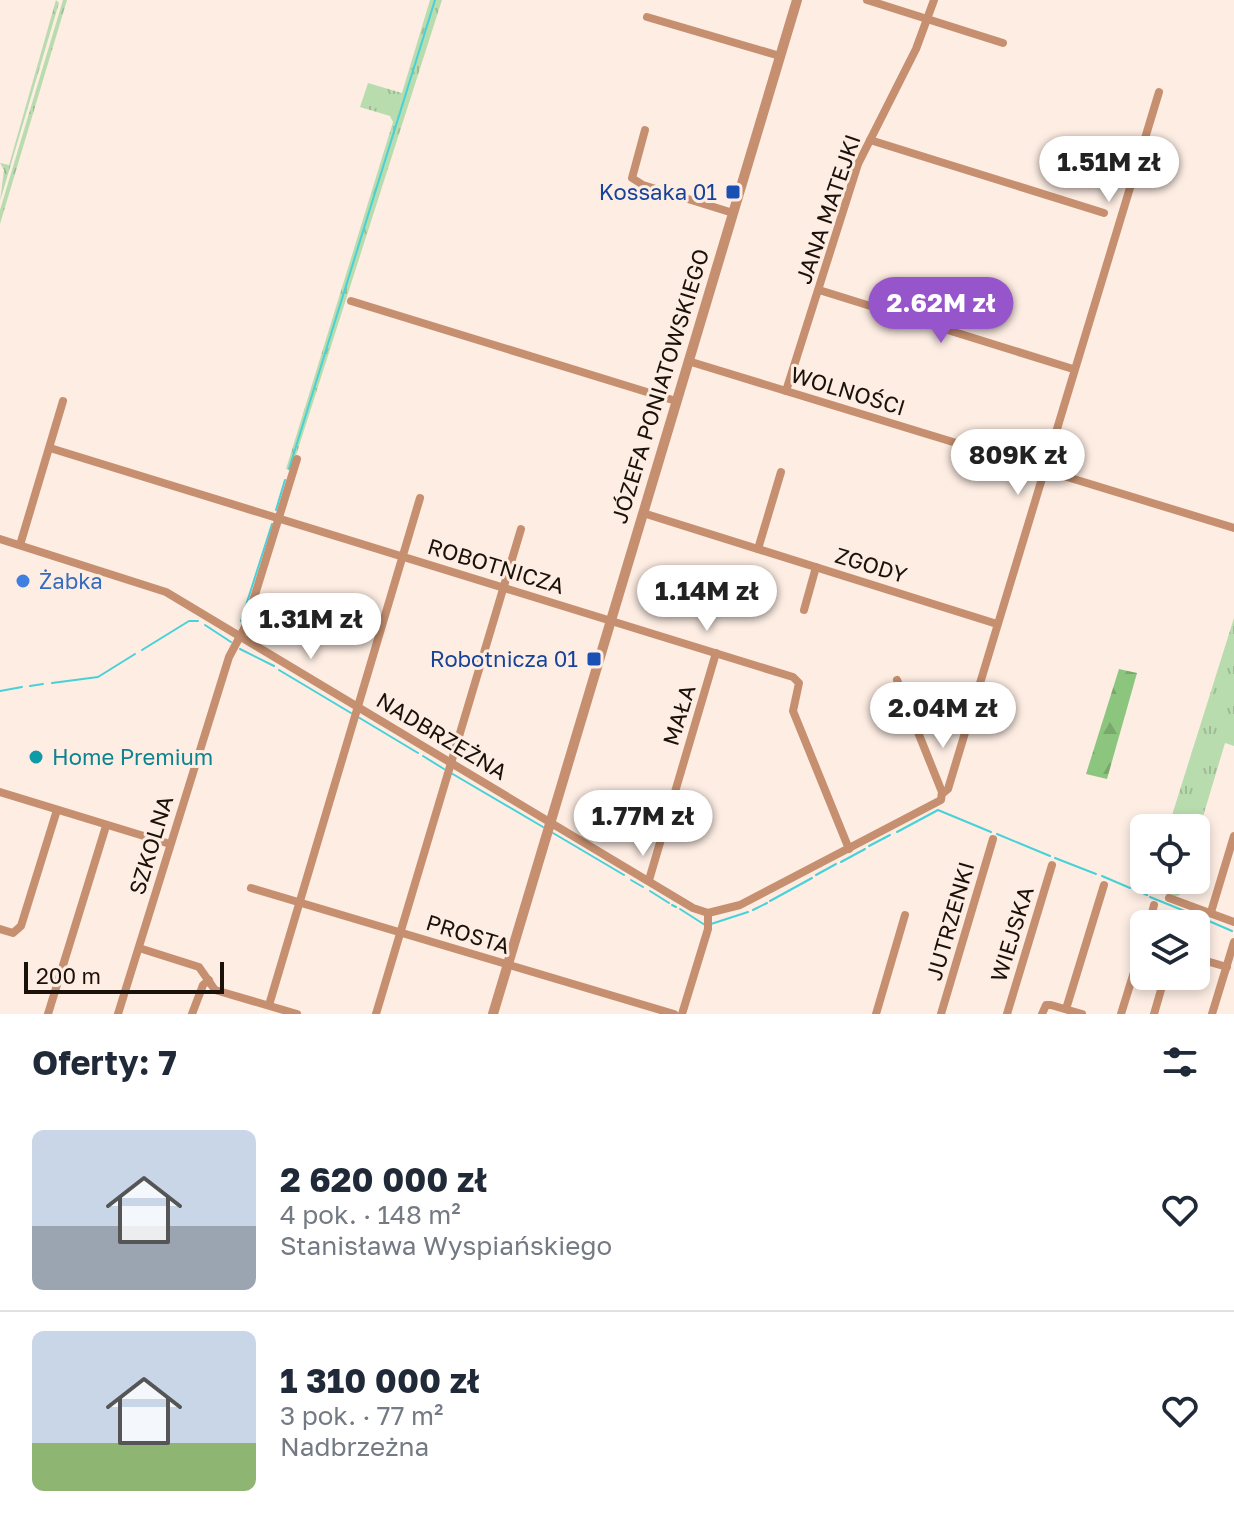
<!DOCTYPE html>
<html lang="pl">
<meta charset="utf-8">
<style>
:root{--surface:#fff;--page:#f2f2f3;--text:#1f2937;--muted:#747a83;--line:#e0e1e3;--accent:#9755cb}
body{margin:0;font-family:"Golos Text",sans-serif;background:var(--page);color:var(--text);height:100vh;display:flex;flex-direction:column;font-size:30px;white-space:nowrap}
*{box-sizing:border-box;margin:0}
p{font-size:26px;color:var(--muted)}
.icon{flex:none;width:44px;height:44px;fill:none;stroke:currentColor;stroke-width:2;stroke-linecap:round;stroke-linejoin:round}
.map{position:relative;height:1014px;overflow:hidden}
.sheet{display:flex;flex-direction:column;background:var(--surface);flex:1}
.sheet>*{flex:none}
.tools{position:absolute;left:1130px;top:814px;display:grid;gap:16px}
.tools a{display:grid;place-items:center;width:80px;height:80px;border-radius:12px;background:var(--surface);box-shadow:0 4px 12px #0003;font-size:40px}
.scale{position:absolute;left:24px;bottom:20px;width:200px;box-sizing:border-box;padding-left:8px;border:4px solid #1a110b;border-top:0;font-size:22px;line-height:28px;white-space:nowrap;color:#1a110b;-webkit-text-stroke:6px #fdede3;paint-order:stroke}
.price{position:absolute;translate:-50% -68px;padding:0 18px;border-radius:28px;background:#fff;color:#222;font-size:26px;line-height:52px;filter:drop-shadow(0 2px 4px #0008)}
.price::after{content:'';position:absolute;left:50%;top:48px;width:24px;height:18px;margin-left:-12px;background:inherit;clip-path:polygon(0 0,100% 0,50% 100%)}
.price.active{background:var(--accent);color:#fff}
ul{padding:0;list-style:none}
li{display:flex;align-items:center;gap:24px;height:200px;padding:0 32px}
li+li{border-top:2px solid var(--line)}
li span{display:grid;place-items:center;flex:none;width:224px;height:160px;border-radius:12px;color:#555}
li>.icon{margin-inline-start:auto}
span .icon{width:96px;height:96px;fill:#fffc;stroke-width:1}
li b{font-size:34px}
h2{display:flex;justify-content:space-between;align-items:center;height:96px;padding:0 32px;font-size:34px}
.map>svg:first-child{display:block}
</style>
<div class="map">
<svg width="1234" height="1014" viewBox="0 0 1234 1014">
<defs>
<pattern id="grass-tufts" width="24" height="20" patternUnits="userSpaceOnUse" patternTransform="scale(2)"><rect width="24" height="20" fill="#b8dcae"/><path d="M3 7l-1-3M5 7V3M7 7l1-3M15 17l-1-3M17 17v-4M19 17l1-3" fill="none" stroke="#9ebc94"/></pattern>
<pattern id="forest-firs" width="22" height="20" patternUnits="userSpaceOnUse" patternTransform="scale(2)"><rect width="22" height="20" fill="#8cc57d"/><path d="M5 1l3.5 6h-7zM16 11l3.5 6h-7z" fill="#78a86b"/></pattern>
</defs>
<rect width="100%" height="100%" fill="#fdede3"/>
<!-- grass -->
<g fill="url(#grass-tufts)">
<polygon points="56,0 59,3 0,201 4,170 0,163 9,165"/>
<polygon points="63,0 67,0 0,224 0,210"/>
<polygon points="430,0 442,0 291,471 286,469 393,122 390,116 360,107 368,83 402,93"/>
<polygon points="1234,618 1234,746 1225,743 1196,840 1196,828 1168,828"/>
<polygon points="1152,880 1184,880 1180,895 1173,897 1149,888"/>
</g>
<!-- forest -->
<polygon fill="url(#forest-firs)" points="1119,669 1137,673 1107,779 1086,774"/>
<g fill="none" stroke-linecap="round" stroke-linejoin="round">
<!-- stream -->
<g stroke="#47d1d8" stroke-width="2">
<polyline points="289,469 435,0"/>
<polyline points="276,510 285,480"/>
<polyline points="241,621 272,524"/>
<polyline points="205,625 231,642"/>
<polyline points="240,649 274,666"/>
<polyline points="142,650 189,621 198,621"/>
<polyline points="279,670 351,713"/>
<polyline points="52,683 98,677 135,654"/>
<polyline points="30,686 43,684"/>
<polyline points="0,691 22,687"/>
<polyline points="358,717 418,753"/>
<polyline points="423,756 444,769"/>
<polyline points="451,773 543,827"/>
<polyline points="897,832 938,810 991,832"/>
<polyline points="553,833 624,875"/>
<polyline points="997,834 1050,856"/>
<polyline points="869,846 890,835"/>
<polyline points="1055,858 1096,874"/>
<polyline points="841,862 865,849"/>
<polyline points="816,875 836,864"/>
<polyline points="1102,876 1130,888"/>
<polyline points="631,880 643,887"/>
<polyline points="1136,890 1147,895"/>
<polyline points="650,891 669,903"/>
<polyline points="1150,897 1197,916"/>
<polyline points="770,901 812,878"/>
<polyline points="672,905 676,907"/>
<polyline points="680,909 705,925"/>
<polyline points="753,910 767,903"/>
<polyline points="1202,918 1232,931"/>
<polyline points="711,924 748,912"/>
</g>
<!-- minor -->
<g stroke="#c69070" stroke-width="8">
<polyline points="867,0 1003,43"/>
<polyline points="647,17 780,56"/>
<polyline points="645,130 632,178 643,185 733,213"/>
<polyline points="870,140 1104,213"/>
<polyline points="819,290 1073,369"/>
<polyline points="351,301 676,401"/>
<polyline points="688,361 1234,528"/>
<polyline points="786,391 858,164 916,49 934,0"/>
<polyline points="50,448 793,677 799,683 793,711 849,849"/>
<polyline points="643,513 997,624"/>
<polyline points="0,539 166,592 693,908 708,913 740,905 941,800 942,792 897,680"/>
<polyline points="20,545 63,401"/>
<polyline points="758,549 781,472"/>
<polyline points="804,610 816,567"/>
<polyline points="0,792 170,844"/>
<polyline points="942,794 948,789 1159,92"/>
<polyline points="649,880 716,653"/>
<polyline points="251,888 674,1014"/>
<polyline points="1169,898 1234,922"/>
<polyline points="1211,912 1234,836"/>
<polyline points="1149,924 1154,905"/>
<polyline points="0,929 13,933 21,926 57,810"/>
<polyline points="139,948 199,967 215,990 297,1014"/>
<polyline points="1196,958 1227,967"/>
<polyline points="269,1005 420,498"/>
<polyline points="1066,1009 1104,885"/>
<polyline points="48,1014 106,826"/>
<polyline points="118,1014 229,657 245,627 297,459"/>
<polyline points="192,1014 203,985 209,980"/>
<polyline points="376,1014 521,529"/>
<polyline points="682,1014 708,929 708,913"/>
<polyline points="876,1014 905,915"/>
<polyline points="941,1014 993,839"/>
<polyline points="1007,1014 1052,865"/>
<polyline points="1042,1014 1046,1005 1051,1005 1082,1014"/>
<polyline points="1121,1014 1144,940"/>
<polyline points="1154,1014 1165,976"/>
<polyline points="1212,1014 1234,942"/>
</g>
<!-- tertiary -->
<polyline stroke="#c69070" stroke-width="10" points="493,1014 797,0"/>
</g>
<!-- markers -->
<g fill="#1a4fb4" stroke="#fdede3" stroke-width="3">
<rect x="725" y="184" width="16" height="16" rx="4"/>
<rect x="586" y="651" width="16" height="16" rx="4"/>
</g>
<circle fill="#3f7fe0" stroke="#fdede3" stroke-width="3" cx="23" cy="581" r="8"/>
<circle fill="#0f9aa8" stroke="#fdede3" stroke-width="3" cx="36" cy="757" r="8"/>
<g text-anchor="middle" stroke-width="6" stroke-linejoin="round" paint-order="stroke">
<!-- transit labels -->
<g font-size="22" fill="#164399" stroke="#fdede3" text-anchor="end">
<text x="717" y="200">Kossaka 01</text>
<text x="578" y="667">Robotnicza 01</text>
</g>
<!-- street labels -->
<g font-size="22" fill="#1a110b" stroke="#fdede3">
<text transform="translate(828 209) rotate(-71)" y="8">JANA MATEJKI</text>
<text transform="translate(660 386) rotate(-73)" y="8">JÓZEFA PONIATOWSKIEGO</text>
<text transform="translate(848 391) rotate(17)" y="8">WOLNOŚCI</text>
<text transform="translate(871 565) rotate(17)" y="8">ZGODY</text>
<text transform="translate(496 566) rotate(17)" y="8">ROBOTNICZA</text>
<text transform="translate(679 715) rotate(-73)" y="8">MAŁA</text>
<text transform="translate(442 736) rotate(31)" y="8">NADBRZEŻNA</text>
<text transform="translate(151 845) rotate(-73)" y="8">SZKOLNA</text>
<text transform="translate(950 921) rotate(-74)" y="8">JUTRZENKI</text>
<text transform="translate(468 934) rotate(17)" y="8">PROSTA</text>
<text transform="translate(1012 934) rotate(-73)" y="8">WIEJSKA</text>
</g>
<!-- shop labels -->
<g font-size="22" fill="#366cbe" stroke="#fdede3" text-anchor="start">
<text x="39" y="589">Żabka</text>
</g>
<!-- culture labels -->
<g font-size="22" fill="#0d838f" stroke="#fdede3" text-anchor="start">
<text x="52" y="765">Home Premium</text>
</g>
</g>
</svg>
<div class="tools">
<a><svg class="icon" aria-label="locate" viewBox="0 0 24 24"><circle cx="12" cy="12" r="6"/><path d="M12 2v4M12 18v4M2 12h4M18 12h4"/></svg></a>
<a><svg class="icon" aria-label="layers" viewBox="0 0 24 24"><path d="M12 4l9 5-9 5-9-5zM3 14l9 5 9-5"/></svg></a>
</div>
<div class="scale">200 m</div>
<b class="price" style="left:1109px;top:204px">1.51M zł</b>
<b class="price active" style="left:941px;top:345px">2.62M zł</b>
<b class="price" style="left:1018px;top:497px">809K zł</b>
<b class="price" style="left:707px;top:633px">1.14M zł</b>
<b class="price" style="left:311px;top:661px">1.31M zł</b>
<b class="price" style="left:943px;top:750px">2.04M zł</b>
<b class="price" style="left:643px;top:858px">1.77M zł</b>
</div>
<section class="sheet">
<h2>Oferty: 7<svg class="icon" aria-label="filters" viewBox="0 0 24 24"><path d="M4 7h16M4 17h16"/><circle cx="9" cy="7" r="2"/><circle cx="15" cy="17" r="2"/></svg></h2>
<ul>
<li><span style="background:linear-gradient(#c9d6e8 60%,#9aa5b1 0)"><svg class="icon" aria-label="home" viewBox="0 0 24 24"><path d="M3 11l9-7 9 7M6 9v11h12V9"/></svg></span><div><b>2 620 000 zł</b><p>4 pok. · 148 m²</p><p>Stanisława Wyspiańskiego</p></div><svg class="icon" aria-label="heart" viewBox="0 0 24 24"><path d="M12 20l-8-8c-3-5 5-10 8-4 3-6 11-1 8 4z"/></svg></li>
<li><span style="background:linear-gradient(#c9d6e8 70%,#8fb573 0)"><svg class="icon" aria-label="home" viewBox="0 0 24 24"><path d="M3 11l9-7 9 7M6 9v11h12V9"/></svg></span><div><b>1 310 000 zł</b><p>3 pok. · 77 m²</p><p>Nadbrzeżna</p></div><svg class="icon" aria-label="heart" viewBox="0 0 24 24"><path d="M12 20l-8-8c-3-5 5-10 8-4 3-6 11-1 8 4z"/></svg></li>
</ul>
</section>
